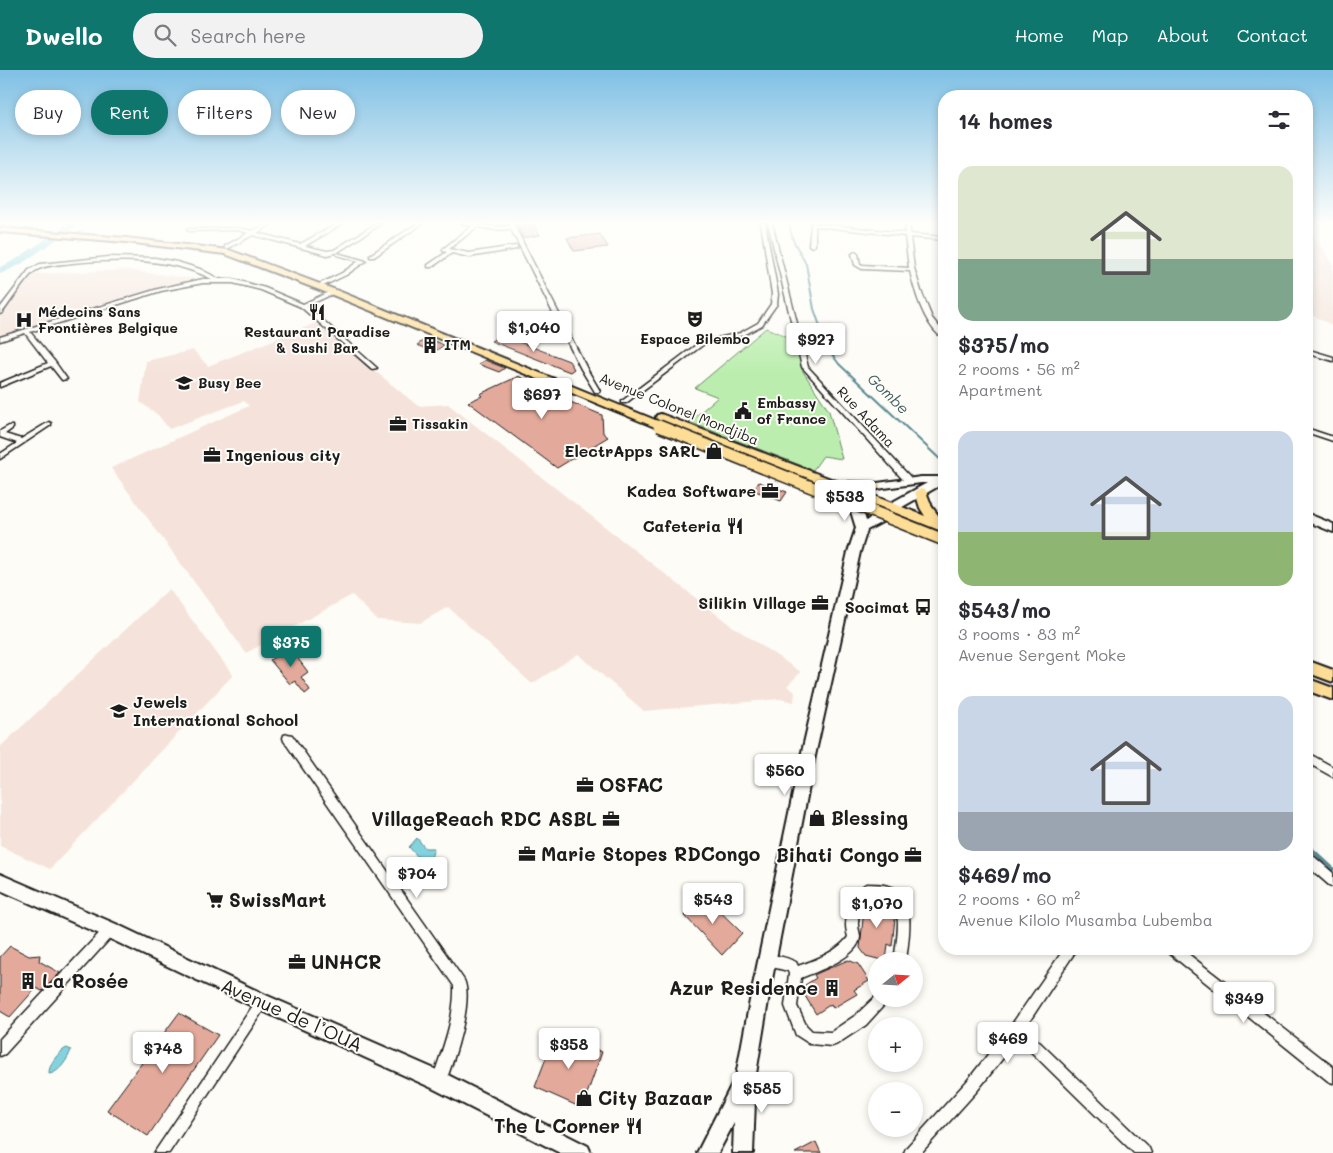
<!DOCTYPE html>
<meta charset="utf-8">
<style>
:root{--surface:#fff;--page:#f2f2f3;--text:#2b2b33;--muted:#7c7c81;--accent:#0f766e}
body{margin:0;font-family:Mali,sans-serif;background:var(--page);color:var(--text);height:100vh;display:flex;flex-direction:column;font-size:19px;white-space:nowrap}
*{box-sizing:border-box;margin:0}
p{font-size:16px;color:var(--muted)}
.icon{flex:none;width:28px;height:28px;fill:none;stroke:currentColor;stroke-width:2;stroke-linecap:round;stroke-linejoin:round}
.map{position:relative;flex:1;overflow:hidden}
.drawer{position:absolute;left:938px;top:20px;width:375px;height:865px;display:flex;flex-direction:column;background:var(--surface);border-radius:20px;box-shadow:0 2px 8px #0003}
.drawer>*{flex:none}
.banner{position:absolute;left:15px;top:20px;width:475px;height:45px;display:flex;gap:10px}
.needle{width:32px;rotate:72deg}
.tools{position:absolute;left:868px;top:882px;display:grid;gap:10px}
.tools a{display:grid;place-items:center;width:55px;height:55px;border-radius:50%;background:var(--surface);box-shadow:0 2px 8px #0003;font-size:25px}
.price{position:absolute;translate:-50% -42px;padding:0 11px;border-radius:5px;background:#fff;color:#222;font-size:16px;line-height:32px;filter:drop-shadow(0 1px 2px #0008)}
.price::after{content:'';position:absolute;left:50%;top:30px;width:15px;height:11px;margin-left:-8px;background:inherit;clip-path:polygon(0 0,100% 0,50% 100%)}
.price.current{background:var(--accent);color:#fff}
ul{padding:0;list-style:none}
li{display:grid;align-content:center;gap:10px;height:265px;padding:0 20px}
li span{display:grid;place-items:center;height:155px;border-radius:15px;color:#555}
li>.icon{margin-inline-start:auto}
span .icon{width:90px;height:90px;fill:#fffc;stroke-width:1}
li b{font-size:21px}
h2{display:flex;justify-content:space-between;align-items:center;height:60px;padding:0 20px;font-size:21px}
.pill{padding:0 18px;border-radius:22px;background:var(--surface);box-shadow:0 2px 8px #0003;font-size:18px;line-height:45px}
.pill.current{background:var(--accent);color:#fff}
header{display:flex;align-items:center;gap:30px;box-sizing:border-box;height:70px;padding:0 25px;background:var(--accent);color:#fff}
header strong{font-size:24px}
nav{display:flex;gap:28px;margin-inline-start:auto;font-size:18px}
.search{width:350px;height:45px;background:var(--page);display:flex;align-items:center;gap:12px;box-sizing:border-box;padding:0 18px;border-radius:28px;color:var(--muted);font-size:19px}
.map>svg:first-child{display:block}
</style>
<header>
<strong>Dwello</strong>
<div class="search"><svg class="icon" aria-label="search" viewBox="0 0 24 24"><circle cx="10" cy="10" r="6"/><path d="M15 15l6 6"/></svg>Search here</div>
<nav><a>Home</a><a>Map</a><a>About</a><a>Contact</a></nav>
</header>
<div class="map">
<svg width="1333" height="1083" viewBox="0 0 1333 1083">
<rect width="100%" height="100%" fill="#fdfcf7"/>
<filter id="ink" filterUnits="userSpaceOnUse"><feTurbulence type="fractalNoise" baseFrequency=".02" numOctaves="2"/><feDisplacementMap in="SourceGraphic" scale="10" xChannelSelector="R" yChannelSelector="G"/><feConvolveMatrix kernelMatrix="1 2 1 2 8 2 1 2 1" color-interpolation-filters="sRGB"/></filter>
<g filter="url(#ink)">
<!-- built -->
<g fill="#f5e3db">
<polygon points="1306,153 1312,153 1308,157 1333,194 1333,256 1306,242"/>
<polygon points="127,200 194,209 63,245 57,249 0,268 0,247 31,204"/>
<polygon points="316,253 418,336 448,334 729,554 801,602 787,616 795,622 794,632 780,629 644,641 578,584 532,614 448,537 420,553 377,550 352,525 246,583 111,398 249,336 244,331 169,359 158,345 140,332 146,291 193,280 208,296"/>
<polygon points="169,519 233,605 50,799 0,776 0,677"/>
</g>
<!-- green -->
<polygon fill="#bbeeae" stroke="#6c8565" points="766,258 796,270 802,300 829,341 842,389 823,386 813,400 689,352 718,327 695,318"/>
<!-- water -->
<g fill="#83d3df" stroke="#5a8a91">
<polygon points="417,768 425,778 434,778 431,788 418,787 409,777"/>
<path d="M 67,978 L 71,980 C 68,989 59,1003 49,1004 C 48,995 59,981 67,978 Z"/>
</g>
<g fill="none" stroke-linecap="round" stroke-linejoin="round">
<!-- stream-far1 -->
<polyline stroke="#5a8a91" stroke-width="2" points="789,153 793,170 806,194 814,239 828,279 839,294 944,393"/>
<!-- stream -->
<polyline stroke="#5a8a91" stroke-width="4" points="1306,774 1333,799"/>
<!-- river -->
<polygon fill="#83d3df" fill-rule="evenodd" points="70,153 80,153 21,194 0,204 0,197 15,190"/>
</g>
<!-- building -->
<g fill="#e3aa9b" stroke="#1c1c1c">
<polygon points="516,153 533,153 540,165 523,168"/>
<polygon points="600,164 608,177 574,181 567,168"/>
<polygon points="501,265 569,291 574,299 570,302 491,271"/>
<polygon points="427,268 444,275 434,282 417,275"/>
<polygon points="485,290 492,293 505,298 499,302 478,294"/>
<polygon points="519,306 530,314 536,311 563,329 602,345 603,363 608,367 557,398 468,332 482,326 480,324"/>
<polygon points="759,412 787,422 781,431 753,420"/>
<polygon points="290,578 308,602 301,607 310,620 305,624 295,611 290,614 270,590 278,585 276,583 282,579 284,582"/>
<polygon points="703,825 742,863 722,885 684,845"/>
<polygon points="870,828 888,830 892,835 891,847 895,848 892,876 888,874 886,891 866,886 860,878 864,839 866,838"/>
<polygon points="10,876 29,886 40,885 39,891 60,903 42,921 36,918 10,947 0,941 0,887"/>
<polygon points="848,890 858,894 869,911 854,920 857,924 833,938 831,934 816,944 805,926 805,915 816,908 814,905 818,903"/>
<polygon points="179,943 218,965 148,1066 107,1040"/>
<polygon points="556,962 602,982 582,1038 535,1017"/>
<polygon points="816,1072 821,1083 795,1083"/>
</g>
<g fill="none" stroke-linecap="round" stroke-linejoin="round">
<!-- street casing -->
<g stroke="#1c1c1c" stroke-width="3">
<g id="street">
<polygon points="268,153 273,153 257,163 300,174 339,153 344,153 305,176 327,181 334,180 377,153 382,153 338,182 327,185 253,165 227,179 225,178 225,176 248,163 238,160 189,161 187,160 189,159 238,158 252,161"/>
<polygon points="418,153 423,153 374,187 370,187 370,185"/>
<path d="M 462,153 C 479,153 492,158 510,156 L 509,153 L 513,153 L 587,299 L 600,321 L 599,322 L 595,322 L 581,299 L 511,159 L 496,160 L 477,157 L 449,179 L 469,183 L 515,176 L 517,177 L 517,179 L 469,187 L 452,183 L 432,197 L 428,197 L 428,195 L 447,182 L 443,181 L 443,179 L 472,156 L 462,154 Z"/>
<polygon points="761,153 765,153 778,224 777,234 762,255 744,265 704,274 626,333 622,333 622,331 700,272 740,263 758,253 771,234 772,224"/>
<polygon points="768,153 772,153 808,297 912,409 912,413 906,413 802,297"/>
<path d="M 811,153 L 905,163 L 906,153 L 910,153 L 910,164 L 944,167 L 944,170 L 910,167 L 914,198 L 921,221 L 932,248 L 944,263 L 944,269 C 925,257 915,223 910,201 L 862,199 L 855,195 L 852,184 L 855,182 L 858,184 L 860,194 L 863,195 L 909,198 L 905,166 L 815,156 L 815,175 L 812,177 L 809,175 Z"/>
<polygon points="337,183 366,191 346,205 321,217 317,217 317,215 342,203 359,191 337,185"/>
<path d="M 109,187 L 155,188 L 177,192 L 200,199 L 219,209 L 233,209 L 265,218 L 303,234 L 331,221 L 335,221 L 335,223 L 307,236 L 377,298 L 372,299 L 301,237 L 261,220 L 233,213 L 203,213 L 161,221 L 30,262 L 55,292 L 67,309 L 62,310 L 51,296 L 0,317 L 0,313 L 48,293 L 25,263 L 0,271 L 0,267 L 158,219 L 203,209 L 212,209 C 168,187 120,189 72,193 C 60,195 46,194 35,201 C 27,206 9,234 2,243 L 0,244 L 0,238 L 29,200 L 40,194 Z"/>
<polygon points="1306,279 1333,287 1333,291 1306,283"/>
<polygon points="49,352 51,353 51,355 0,389 0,384 17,373 0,367 0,361 9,356 13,356 13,358 5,364 21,369"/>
<polygon points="1306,358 1333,367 1333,371 1306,362"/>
<path d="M 288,664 L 292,665 L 464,910 C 474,932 453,993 444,1016 L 439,1018 L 434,1016 L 432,1011 C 442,980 455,949 454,916 L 284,671 L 283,668 L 284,665 Z"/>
<polygon points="1306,682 1333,697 1333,707 1306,692"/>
<polygon points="1306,782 1310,783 1333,803 1333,817 1329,815 1306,795"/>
<path d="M 866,814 C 877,814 892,814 900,822 C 915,837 908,872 906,891 L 894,891 C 896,874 904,839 889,828 L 869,826 C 864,835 857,844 858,855 C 858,859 860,863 860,867 C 859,887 816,902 801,908 L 797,936 L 806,955 L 812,961 L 831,962 L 856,945 L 876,926 L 876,929 L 888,929 L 886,933 L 866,955 L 837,974 L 832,976 L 810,974 L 796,965 L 785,936 L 789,904 L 788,901 L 764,895 L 762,891 L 764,887 C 772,883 788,888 796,892 L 798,896 C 815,890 837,882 848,867 C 847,863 846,859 846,855 C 846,845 857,818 866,814 Z"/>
<polygon points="110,854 114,856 116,860 114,864 5,984 0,986 0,969 106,856"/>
<polygon points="1064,879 1077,879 1025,958 1149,1078 1151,1083 1134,1083 1018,969 977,1021 921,1083 904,1083 906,1078 967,1011 1012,954"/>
<polygon points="1167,879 1182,879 1333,997 1333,1013 1328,1011 1169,883"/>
<polygon points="262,926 266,928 268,932 266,936 169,1083 154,1083 258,928"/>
</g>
</g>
<!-- secondary casing -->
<g stroke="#1c1c1c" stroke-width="4">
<g id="secondary">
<path d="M 921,407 L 944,407 L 944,413 L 897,440 L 884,451 L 867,460 L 860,482 L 813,695 L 769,925 L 756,1004 L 753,1083 L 733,1083 L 734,1053 L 718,1083 L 697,1083 L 736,1006 L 751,925 L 799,695 L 848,482 L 856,458 L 850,438 L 870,414 ZM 921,413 L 927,413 L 889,434 L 866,451 L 862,438 L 877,419 Z"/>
<polygon points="1306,443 1333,454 1333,462 1306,451"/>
<polygon points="0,804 116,854 268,926 446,1004 588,1076 591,1083 560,1083 432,1018 256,938 104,866 0,820"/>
</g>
</g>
<!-- primary casing -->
<g stroke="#1c1c1c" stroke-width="4">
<g id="primary">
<polygon points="0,158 126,168 229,180 336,220 675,358 676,360 675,362 667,362 330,224 225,184 126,172 0,162"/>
<polygon points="661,344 844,414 849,412 878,413 880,416 878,419 859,420 925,446 920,438 915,422 921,418 925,419 932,437 944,453 944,462 657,349 656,347 657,345"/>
<polygon points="1306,590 1333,600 1333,612 1306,602"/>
<polygon points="1306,608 1333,618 1333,630 1306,620"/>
</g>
</g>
<!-- street -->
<use href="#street" fill="#fdfcf7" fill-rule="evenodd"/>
<!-- secondary -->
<use href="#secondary" fill="#fdfcf7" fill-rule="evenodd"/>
<!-- primary -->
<use href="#primary" fill="#fedd96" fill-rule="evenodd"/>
<!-- primary-bridge casing -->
<g stroke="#1c1c1c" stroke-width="14" stroke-linecap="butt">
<polyline id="primary-bridge" points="659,356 944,470"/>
</g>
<!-- primary-bridge -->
<use href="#primary-bridge" stroke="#fedd96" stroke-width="11"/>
</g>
</g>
<!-- sky -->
<linearGradient id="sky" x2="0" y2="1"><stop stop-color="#7fc0e4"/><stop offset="0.5" stop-color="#fefefb"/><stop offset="1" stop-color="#fefefb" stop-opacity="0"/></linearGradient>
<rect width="1333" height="304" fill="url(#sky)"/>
<!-- icons -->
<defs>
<g id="restaurant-bare" transform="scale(1.35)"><path d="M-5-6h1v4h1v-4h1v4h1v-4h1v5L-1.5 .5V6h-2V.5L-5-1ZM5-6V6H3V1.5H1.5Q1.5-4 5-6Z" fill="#1c1c1c" stroke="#fdfcf7" stroke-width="2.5" paint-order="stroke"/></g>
<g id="theatre-bare" transform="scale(1.35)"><path d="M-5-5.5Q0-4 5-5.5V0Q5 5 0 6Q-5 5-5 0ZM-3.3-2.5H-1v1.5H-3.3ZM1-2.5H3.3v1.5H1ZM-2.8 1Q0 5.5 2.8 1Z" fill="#1c1c1c" stroke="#fdfcf7" stroke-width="2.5" paint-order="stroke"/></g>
<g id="hospital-bare" transform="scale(1.35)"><path d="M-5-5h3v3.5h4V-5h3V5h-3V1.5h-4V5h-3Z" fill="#1c1c1c" stroke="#fdfcf7" stroke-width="2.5" paint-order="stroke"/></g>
<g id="building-bare" transform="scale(1.35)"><path d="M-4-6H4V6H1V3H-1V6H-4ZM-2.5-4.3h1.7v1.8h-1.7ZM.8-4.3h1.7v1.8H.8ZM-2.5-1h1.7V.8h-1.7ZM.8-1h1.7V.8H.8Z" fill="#1c1c1c" stroke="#fdfcf7" stroke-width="2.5" paint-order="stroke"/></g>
<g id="school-bare" transform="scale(1.35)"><path d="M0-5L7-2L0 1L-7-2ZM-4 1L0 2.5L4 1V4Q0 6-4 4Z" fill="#1c1c1c" stroke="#fdfcf7" stroke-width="2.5" paint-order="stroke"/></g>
<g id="civic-bare" transform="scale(1.35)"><path d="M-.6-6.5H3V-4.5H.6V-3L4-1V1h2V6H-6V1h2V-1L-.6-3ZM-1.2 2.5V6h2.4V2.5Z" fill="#1c1c1c" stroke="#fdfcf7" stroke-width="2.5" paint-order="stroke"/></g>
<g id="office-bare" transform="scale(1.35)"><path d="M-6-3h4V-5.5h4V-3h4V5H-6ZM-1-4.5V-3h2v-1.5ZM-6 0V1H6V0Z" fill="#1c1c1c" stroke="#fdfcf7" stroke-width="2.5" paint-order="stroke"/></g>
<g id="shop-bare" transform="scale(1.35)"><path d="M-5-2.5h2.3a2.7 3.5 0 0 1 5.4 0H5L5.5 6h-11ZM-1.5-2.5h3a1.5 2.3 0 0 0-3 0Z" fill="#1c1c1c" stroke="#fdfcf7" stroke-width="2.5" paint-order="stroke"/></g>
<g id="bus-bare" transform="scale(1.35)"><path d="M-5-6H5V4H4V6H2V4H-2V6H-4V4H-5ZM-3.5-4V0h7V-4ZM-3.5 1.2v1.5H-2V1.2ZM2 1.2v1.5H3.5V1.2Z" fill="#1c1c1c" stroke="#fdfcf7" stroke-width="2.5" paint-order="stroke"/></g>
<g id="supermarket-bare" transform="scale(1.35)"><path d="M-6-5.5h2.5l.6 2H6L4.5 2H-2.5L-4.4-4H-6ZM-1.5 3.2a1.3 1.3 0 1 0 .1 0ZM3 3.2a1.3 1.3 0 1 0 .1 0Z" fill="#1c1c1c" stroke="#fdfcf7" stroke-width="2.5" paint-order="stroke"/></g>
</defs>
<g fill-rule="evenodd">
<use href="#restaurant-bare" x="317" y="242"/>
<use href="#theatre-bare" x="695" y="249"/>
<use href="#hospital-bare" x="24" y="250"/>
<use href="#building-bare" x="430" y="275"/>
<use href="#school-bare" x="184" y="313"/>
<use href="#civic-bare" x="743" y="341"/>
<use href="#office-bare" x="398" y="354"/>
<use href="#shop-bare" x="714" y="381"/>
<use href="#office-bare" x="212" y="385"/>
<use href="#office-bare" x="770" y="421"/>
<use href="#restaurant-bare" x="735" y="456"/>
<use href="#office-bare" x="820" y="533"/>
<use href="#bus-bare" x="923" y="537"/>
<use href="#school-bare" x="119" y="641"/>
<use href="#office-bare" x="585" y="715"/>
<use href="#shop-bare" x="817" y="748"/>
<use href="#office-bare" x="611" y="749"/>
<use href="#office-bare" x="527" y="784"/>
<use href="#office-bare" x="913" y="785"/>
<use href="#supermarket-bare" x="215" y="830"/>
<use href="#office-bare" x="297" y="892"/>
<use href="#building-bare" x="28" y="911"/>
<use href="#building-bare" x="832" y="918"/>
<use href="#shop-bare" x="584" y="1028"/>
<use href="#restaurant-bare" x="634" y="1056"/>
</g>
<g text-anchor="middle" stroke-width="4" stroke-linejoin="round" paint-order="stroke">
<!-- far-poi labels -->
<g font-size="14" font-weight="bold" fill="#1c1c1c" stroke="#fdfcf7" text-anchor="start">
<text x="38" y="247">Médecins Sans<tspan x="38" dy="16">Frontières Belgique</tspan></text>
<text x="317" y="267" text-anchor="middle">Restaurant Paradise<tspan x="317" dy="16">&amp; Sushi Bar</tspan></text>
<text x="695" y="274" text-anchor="middle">Espace Bilembo</text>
<text x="444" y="280">ITM</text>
<text x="198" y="318">Busy Bee</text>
<text x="757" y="338">Embassy<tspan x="757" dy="16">of France</tspan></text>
<text x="412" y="359">Tissakin</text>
</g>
<!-- far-street labels -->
<g font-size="14" fill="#1c1c1c" stroke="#fdfcf7">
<text transform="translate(679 339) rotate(22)" y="5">Avenue Colonel Mondjiba</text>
<text transform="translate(866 347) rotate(47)" y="5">Rue Adama</text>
</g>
<!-- far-water labels -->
<g font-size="15" font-style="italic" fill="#405c60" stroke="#fdfcf7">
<text transform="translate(888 324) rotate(44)" y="5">Gombe</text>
</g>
<!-- poi labels -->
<g font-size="16" font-weight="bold" fill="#1c1c1c" stroke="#fdfcf7" text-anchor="end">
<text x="700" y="387">ElectrApps SARL</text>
<text x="226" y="391" text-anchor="start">Ingenious city</text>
<text x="756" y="427">Kadea Software</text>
<text x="721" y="462">Cafeteria</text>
<text x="806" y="539">Silikin Village</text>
<text x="909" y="543">Socimat</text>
<text x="133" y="638" text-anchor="start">Jewels<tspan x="133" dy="18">International School</tspan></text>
</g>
<!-- near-poi labels -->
<g font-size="19" font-weight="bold" fill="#1c1c1c" stroke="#fdfcf7" text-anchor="start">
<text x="599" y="722">OSFAC</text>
<text x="831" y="755">Blessing</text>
<text x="597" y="756" text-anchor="end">VillageReach RDC ASBL</text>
<text x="541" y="791">Marie Stopes RDCongo</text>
<text x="899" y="792" text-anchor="end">Bihati Congo</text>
<text x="229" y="837">SwissMart</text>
<text x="311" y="899">UNHCR</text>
<text x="42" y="918">La Rosée</text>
<text x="818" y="925" text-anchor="end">Azur Residence</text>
<text x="598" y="1035">City Bazaar</text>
<text x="620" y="1063" text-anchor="end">The L Corner</text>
</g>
<!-- near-street labels -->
<g font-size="19" fill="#1c1c1c" stroke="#fdfcf7">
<text transform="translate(292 945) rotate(24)" y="7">Avenue de l’OUA</text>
</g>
</g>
</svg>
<div class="tools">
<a><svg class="needle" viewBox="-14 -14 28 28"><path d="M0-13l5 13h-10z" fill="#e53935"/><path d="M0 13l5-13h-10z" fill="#7c7c81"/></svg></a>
<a>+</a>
<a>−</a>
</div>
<b class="price" style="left:534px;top:283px">$1,040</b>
<b class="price" style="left:816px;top:295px">$927</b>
<b class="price" style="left:542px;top:350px">$697</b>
<b class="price" style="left:845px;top:452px">$538</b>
<b class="price current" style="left:291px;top:598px">$375</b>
<b class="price" style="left:785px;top:726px">$560</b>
<b class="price" style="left:417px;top:829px">$704</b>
<b class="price" style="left:713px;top:855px">$543</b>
<b class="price" style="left:877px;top:859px">$1,070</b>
<b class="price" style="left:1244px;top:954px">$349</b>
<b class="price" style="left:1008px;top:994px">$469</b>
<b class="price" style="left:569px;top:1000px">$358</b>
<b class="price" style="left:163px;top:1004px">$748</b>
<b class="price" style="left:762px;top:1044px">$585</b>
<div class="banner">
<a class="pill">Buy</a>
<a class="pill current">Rent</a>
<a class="pill">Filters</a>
<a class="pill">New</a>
</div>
<section class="drawer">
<h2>14 homes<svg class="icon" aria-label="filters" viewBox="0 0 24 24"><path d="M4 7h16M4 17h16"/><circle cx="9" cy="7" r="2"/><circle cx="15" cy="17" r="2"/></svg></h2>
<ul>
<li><span style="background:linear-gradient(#dfe7d0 60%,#7fa58c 0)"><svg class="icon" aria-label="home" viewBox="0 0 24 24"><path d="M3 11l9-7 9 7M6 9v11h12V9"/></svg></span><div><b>$375/mo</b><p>2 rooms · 56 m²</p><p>Apartment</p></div></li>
<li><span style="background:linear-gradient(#c9d6e8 65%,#8fb573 0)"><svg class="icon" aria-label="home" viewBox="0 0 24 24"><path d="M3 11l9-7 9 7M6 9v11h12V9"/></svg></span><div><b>$543/mo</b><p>3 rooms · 83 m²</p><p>Avenue Sergent Moke</p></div></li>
<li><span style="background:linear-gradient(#c9d6e8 75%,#9aa5b1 0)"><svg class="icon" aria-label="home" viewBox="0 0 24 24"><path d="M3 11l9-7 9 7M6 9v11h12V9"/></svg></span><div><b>$469/mo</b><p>2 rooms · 60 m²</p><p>Avenue Kilolo Musamba Lubemba</p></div></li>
</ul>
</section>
</div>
